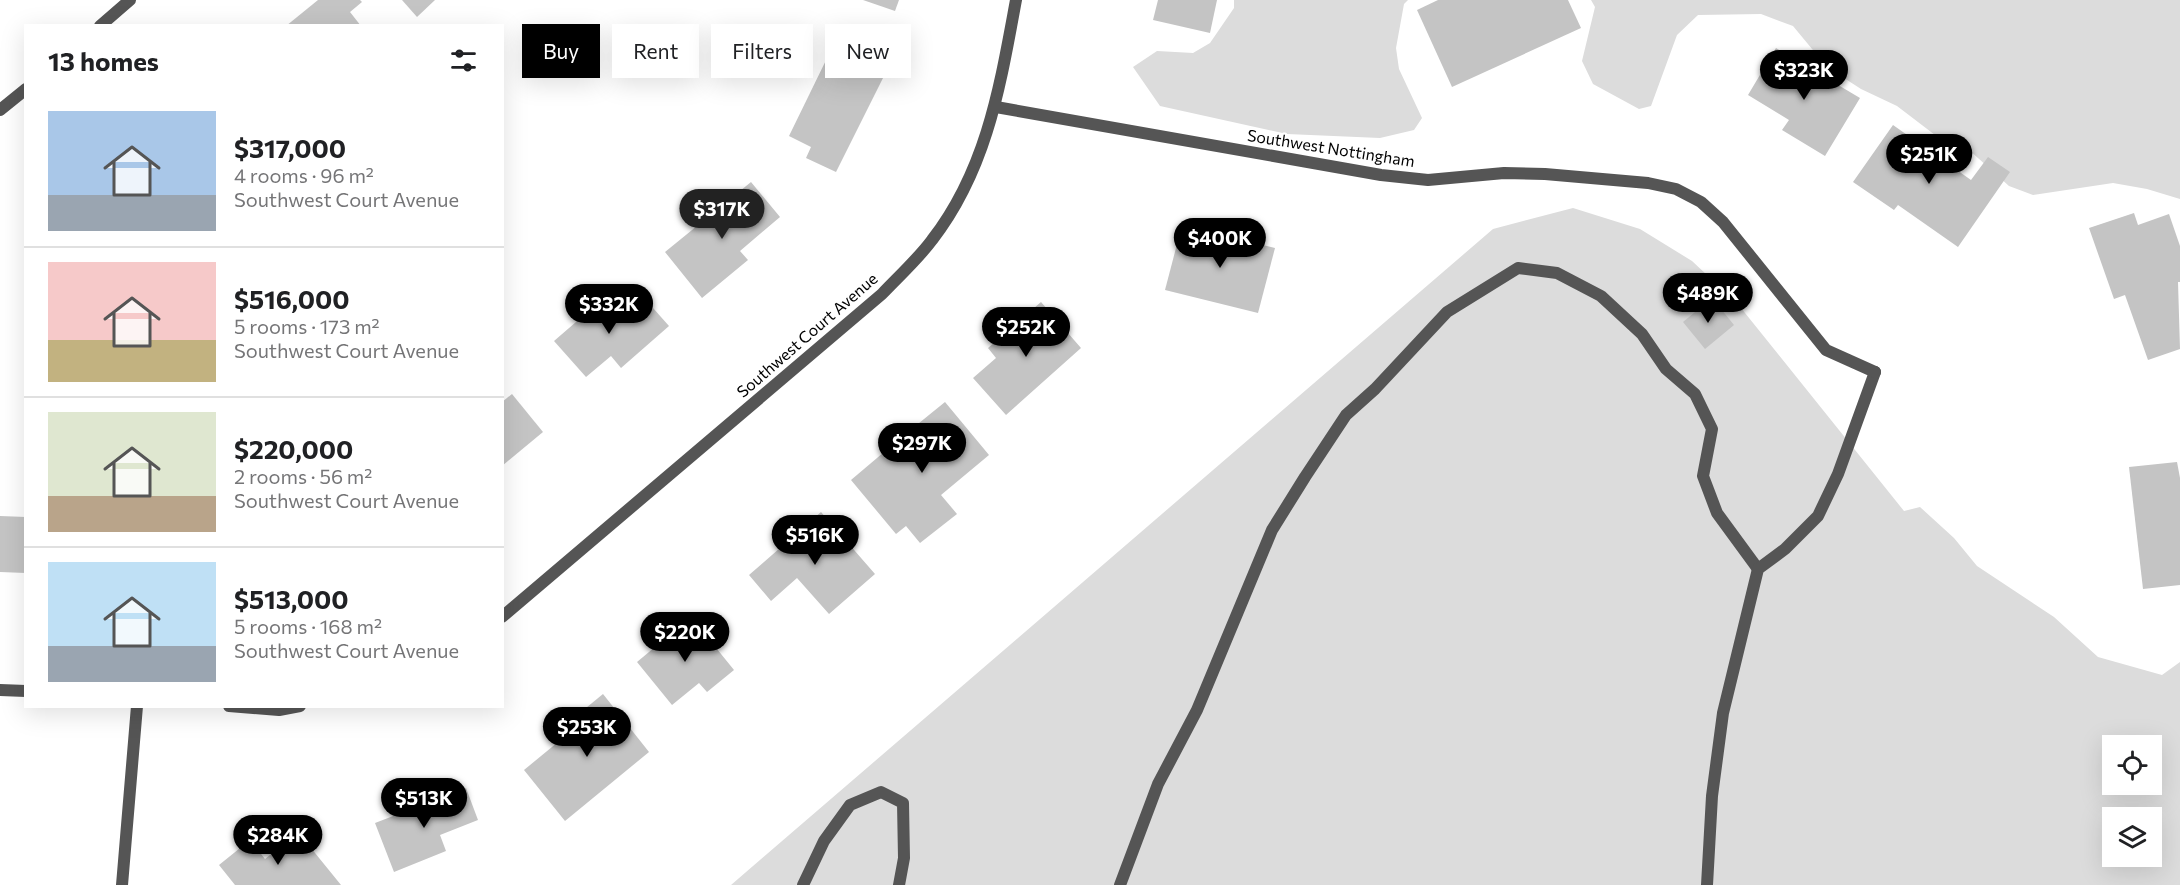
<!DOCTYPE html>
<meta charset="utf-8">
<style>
:root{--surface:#fff;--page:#f2f2f2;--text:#202124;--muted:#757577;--line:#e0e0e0;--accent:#000}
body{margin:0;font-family:Commissioner,sans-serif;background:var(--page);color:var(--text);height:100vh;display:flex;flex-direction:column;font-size:22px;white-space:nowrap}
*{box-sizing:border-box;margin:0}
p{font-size:20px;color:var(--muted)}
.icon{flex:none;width:33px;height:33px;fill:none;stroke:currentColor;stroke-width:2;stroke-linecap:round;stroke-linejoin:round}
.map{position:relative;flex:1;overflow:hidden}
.sheet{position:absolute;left:24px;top:24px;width:480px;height:684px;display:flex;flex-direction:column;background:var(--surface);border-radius:0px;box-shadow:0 6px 24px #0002}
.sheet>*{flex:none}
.top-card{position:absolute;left:522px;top:24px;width:570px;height:54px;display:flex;gap:12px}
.buttons{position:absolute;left:2102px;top:735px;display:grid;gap:12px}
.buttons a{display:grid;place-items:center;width:60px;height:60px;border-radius:0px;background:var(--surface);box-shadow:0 6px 24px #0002;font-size:30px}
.price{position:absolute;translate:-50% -51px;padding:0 14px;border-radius:21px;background:var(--accent);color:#fff;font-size:20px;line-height:39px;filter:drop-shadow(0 2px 3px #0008)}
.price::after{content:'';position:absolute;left:50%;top:36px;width:18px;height:14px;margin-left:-9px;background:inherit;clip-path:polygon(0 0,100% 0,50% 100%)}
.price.active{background:#222;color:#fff}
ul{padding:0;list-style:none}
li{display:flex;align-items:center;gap:18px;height:150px;padding:0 24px}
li+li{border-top:2px solid var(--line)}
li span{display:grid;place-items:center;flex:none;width:168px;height:120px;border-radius:0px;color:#555}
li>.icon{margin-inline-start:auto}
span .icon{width:72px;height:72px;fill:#fffc;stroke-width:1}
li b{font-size:26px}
h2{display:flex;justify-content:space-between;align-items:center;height:72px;padding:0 24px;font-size:26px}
.chip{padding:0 21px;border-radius:0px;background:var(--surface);box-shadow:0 6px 24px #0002;font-size:21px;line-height:54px}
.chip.active{background:var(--accent);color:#fff}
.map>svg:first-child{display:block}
</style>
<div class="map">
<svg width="2180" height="885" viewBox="0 0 2180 885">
<rect width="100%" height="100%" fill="#fff"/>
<!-- green -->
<g fill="#dcdcdc" fill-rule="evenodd">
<polygon points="1234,0 1408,0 1404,4 1396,48 1399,69 1422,118 1414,130 1380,138 1287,134 1160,106 1133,67 1157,51 1193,53 1210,43 1234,8"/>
<polygon points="1591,0 2180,0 2180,199 2147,189 2113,183 2033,195 2009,186 1968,149 1935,135 1897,106 1861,89 1827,67 1793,26 1761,14 1698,15 1677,35 1651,106 1639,109 1593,84 1582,61 1595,7"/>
<path d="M 1573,208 L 1640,229 L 1692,261 L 1737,303 L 1904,511 L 1920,507 L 1954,538 L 1977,566 L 2054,617 L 2098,657 L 2162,675 L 2180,662 L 2180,885 L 731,885 L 1493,229 ZM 2112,746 L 2151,746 L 2151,784 L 2112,784 ZM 2112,818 L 2151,818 L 2151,856 L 2112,856 Z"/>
</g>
<!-- building -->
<g fill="#c4c4c4">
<polygon points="318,0 360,0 362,2 350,12 361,26 286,26"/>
<polygon points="402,0 435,0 417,17"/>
<polygon points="863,0 899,0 895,11"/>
<polygon points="1158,0 1217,0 1210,33 1153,20"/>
<polygon points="1438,0 1568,0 1581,28 1452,87 1417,10"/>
<polygon points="1776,48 1860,98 1825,156 1782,130 1789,120 1748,95"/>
<polygon points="830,52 883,78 836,172 806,158 811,147 789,136"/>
<polygon points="1893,125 1971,180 1988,157 2010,172 1958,247 1898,205 1894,210 1853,182"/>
<polygon points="751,182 780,217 740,251 748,260 702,298 665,252"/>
<polygon points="2134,213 2138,225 2169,214 2180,246 2180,282 2178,282 2180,349 2148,360 2125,295 2114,299 2089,228"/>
<polygon points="1182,225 1275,248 1258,313 1165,290"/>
<polygon points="613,290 639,319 653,308 669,326 621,368 611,356 586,377 554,341"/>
<polygon points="1712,298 1734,325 1705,349 1683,322"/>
<polygon points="1041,302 1081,348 1006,415 973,378 996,358 988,348"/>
<polygon points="512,394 543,432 502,466 502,402"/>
<polygon points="945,402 989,455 941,495 957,514 920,543 906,526 896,534 851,480 890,447 897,455 915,440 908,432"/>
<polygon points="2177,462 2180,478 2180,585 2143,589 2129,467"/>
<polygon points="821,512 875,574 829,614 797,578 771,601 749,575"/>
<polygon points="0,516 26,517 26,573 0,572"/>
<polygon points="691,617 734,670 707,692 699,683 672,705 637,662"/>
<polygon points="603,694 649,752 565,821 524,770 569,733 564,726"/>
<polygon points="466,788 478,820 440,835 446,851 394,872 375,823"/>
<polygon points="298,832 341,885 235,885 219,865 250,840 265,859"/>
</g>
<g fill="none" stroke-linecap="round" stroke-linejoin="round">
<!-- service -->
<g stroke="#555" stroke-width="12">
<polyline points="803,885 824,841 850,805 881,792 903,803 904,858 899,885"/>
<polyline points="1120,885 1158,784 1197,710 1272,530 1305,477 1346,415 1375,389 1447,312 1518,268 1557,273 1601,296 1642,334 1666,369 1695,394 1712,429 1703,476 1717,513 1758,569"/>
<polyline points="1707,885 1712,796 1723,713 1758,569 1785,549 1818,516 1838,474 1875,372"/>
</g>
<!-- minor -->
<g stroke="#555" stroke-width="12">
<polyline points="100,26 130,0"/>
<polyline points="996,107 1381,175 1428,180 1504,173 1545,174 1648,183 1676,189 1701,202 1723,222 1826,350 1875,372"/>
<polyline points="0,110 26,89"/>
<path d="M 502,617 L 882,294 C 899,276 918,259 932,240 C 987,169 1000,86 1016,0"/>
<polyline points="0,690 26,691"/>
<polyline points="229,706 279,710 300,706"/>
<polyline points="122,885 137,706"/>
</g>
</g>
<g text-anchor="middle" stroke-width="4.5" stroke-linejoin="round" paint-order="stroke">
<!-- street labels -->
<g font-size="16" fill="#000" stroke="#fff">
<text transform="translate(1331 148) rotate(9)" y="6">Southwest Nottingham</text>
<text transform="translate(807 335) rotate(-41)" y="6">Southwest Court Avenue</text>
</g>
</g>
</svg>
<div class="buttons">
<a><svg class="icon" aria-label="locate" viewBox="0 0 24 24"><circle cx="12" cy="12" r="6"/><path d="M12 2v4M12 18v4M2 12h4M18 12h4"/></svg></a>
<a><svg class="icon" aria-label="layers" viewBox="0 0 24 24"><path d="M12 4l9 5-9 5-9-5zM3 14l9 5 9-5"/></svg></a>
</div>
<b class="price" style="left:1804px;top:101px">$323K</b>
<b class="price" style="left:1929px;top:185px">$251K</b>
<b class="price active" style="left:722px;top:240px">$317K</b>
<b class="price" style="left:1220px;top:269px">$400K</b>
<b class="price" style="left:1708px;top:324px">$489K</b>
<b class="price" style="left:609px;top:335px">$332K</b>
<b class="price" style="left:1026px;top:358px">$252K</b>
<b class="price" style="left:922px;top:474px">$297K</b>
<b class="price" style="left:815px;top:566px">$516K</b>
<b class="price" style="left:685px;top:663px">$220K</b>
<b class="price" style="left:587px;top:758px">$253K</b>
<b class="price" style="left:424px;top:829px">$513K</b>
<b class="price" style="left:278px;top:866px">$284K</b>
<div class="top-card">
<a class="chip active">Buy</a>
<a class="chip">Rent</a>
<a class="chip">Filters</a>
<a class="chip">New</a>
</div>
<section class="sheet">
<h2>13 homes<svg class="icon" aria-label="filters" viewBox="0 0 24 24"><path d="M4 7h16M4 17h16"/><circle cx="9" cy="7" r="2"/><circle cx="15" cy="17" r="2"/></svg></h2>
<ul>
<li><span style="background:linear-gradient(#a9c7e8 70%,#9aa5b1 0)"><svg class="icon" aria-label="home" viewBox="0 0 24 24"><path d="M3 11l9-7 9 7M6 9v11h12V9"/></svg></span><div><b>$317,000</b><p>4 rooms · 96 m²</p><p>Southwest Court Avenue</p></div></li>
<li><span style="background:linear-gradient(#f6c9c9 65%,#c2b280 0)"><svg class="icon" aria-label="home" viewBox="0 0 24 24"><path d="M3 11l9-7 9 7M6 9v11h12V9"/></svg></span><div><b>$516,000</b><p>5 rooms · 173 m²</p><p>Southwest Court Avenue</p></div></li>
<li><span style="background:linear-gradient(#dfe7d0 70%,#b9a48a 0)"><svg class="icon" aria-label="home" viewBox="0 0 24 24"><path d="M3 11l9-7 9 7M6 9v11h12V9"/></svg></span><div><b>$220,000</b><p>2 rooms · 56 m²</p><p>Southwest Court Avenue</p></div></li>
<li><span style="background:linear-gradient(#bfe0f5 70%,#9aa5b1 0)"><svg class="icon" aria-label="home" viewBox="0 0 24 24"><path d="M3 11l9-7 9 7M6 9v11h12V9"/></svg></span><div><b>$513,000</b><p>5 rooms · 168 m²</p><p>Southwest Court Avenue</p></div></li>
</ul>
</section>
</div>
